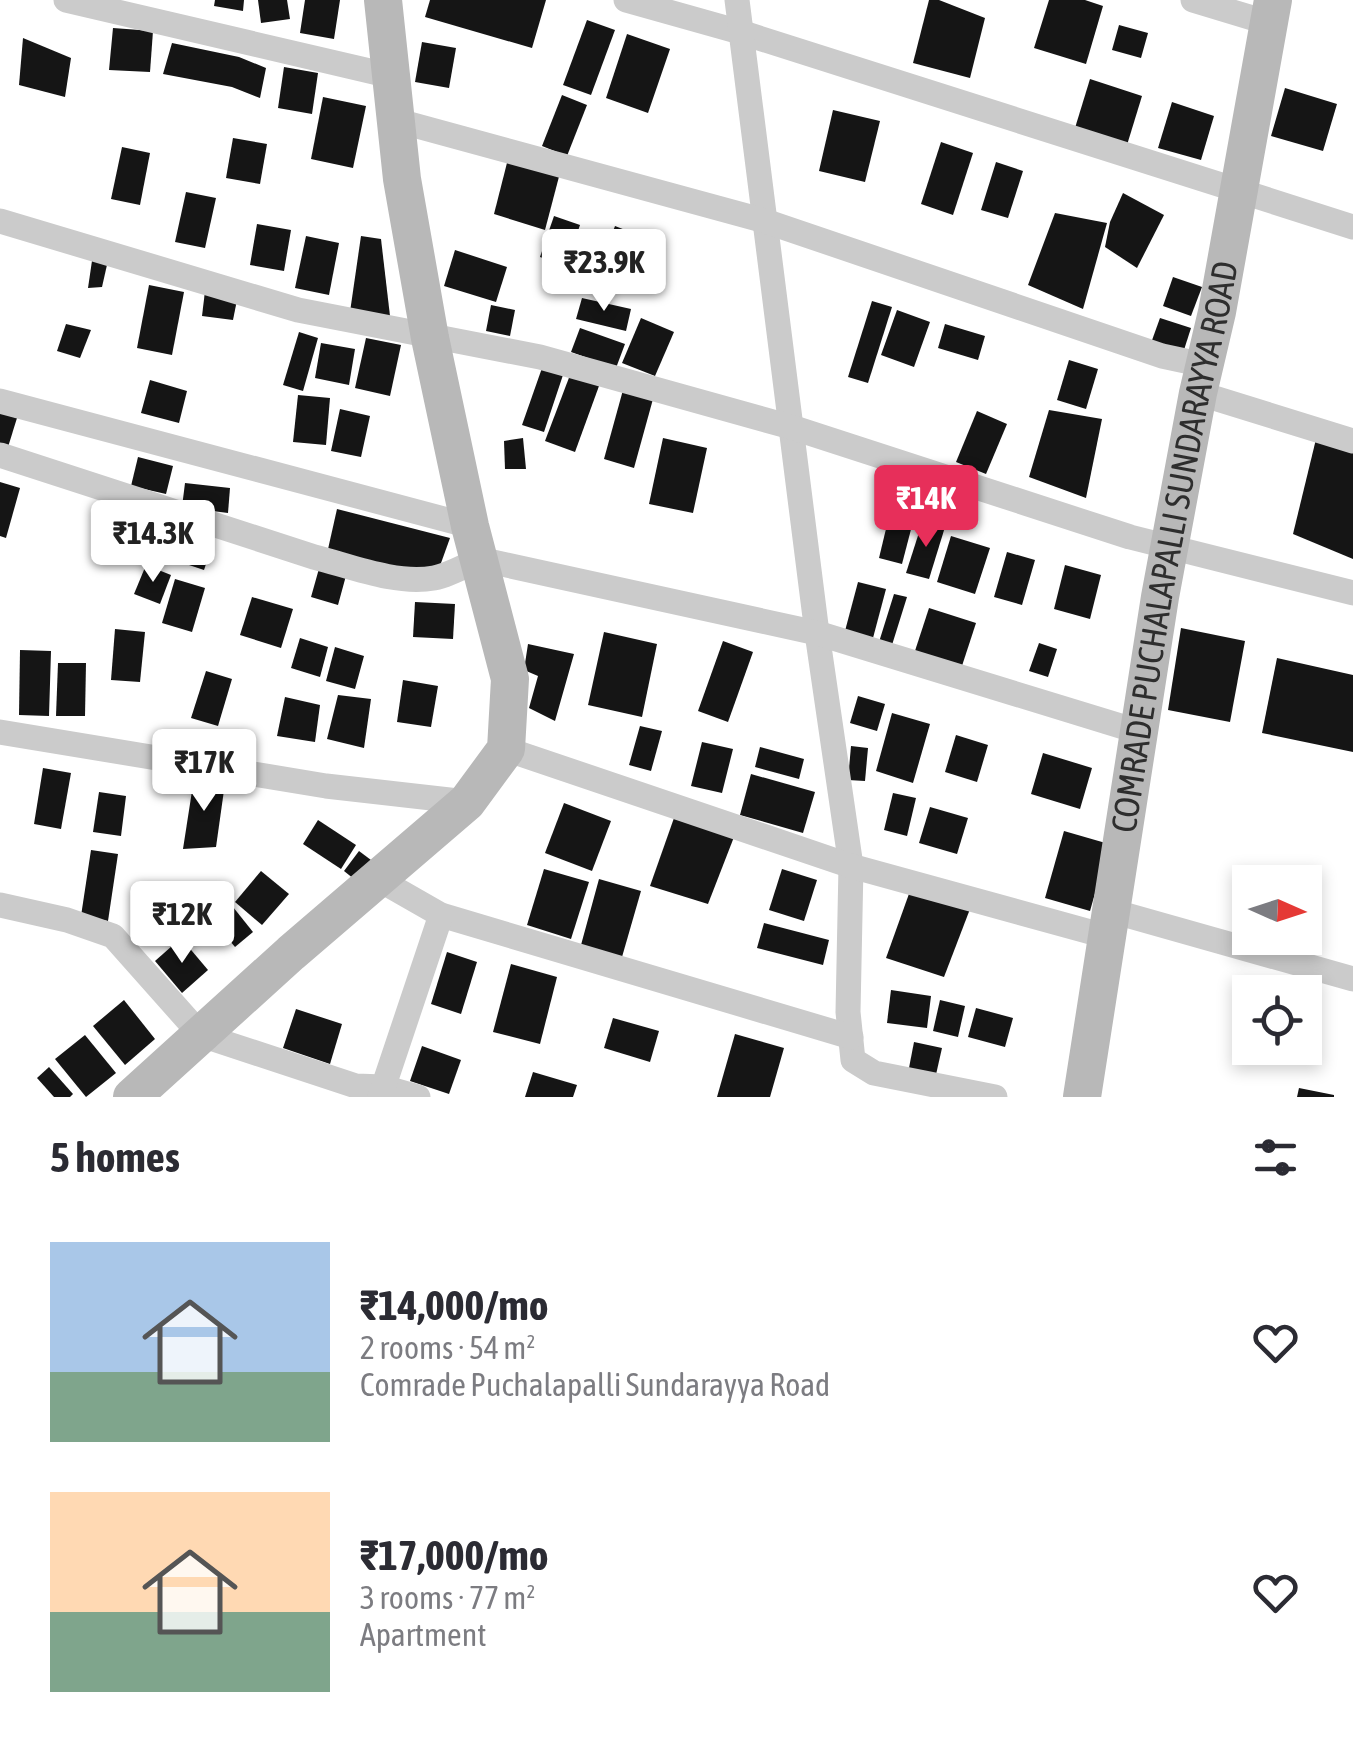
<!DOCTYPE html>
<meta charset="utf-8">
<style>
:root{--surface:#fff;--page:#f7f7f7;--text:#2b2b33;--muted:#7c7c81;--accent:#e72f5a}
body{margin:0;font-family:"Asap Condensed",sans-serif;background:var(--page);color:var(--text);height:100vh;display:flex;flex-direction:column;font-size:38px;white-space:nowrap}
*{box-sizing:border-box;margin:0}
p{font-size:32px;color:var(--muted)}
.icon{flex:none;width:55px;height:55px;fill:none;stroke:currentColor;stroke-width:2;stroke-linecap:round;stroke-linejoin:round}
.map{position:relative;height:1097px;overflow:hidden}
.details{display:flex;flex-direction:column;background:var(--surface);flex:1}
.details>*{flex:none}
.needle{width:65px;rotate:93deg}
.buttons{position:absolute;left:1232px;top:865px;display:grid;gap:20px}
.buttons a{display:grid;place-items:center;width:90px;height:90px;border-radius:0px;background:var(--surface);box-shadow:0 5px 15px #0003;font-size:50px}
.price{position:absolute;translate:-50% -85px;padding:0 22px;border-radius:10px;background:#fff;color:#222;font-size:32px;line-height:65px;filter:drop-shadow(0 2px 5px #0008)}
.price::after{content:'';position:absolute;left:50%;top:60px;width:30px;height:22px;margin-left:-15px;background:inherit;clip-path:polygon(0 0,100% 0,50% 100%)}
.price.on{background:var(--accent);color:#fff}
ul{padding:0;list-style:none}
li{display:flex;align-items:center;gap:30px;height:250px;padding:0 50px}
li span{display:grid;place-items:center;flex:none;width:280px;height:200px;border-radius:0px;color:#555}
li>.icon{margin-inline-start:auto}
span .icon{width:120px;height:120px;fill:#fffc;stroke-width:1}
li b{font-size:42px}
h2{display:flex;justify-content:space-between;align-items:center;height:120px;padding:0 50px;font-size:42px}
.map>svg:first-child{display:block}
</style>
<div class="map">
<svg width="1353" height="1097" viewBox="0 0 1353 1097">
<rect width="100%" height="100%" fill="#fff"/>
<!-- building -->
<g fill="#151515">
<polygon points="215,0 244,0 243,11 214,6"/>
<polygon points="258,0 287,0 290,19 261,23"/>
<polygon points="305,0 340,0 334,39 300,33"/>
<polygon points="430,0 546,0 532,48 425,17"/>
<polygon points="929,0 939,0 985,18 970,78 913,63"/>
<polygon points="1049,0 1085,0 1103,6 1086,64 1034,48"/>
<polygon points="587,20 615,30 591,95 563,85"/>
<polygon points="1119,25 1148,33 1141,58 1112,50"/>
<polygon points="113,28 153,31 150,72 109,70"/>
<polygon points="627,34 670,49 648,113 606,98"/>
<polygon points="23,38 71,58 65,97 19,85"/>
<polygon points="422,42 456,48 449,88 415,82"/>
<polygon points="172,43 239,57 266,68 260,98 232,87 163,74"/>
<polygon points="284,67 318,73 312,114 278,108"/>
<polygon points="1090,79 1142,96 1127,145 1075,128"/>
<polygon points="1285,88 1337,104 1323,151 1271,136"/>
<polygon points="562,95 587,105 567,156 542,146"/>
<polygon points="323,97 366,106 353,168 311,159"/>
<polygon points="1172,102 1214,116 1201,160 1158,148"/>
<polygon points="833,110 880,121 865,182 819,171"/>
<polygon points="233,138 267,144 260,184 226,178"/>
<polygon points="941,142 973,153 953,215 921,204"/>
<polygon points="122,147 150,153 140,205 111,199"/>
<polygon points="509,155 561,169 545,230 494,214"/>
<polygon points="996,162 1023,171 1008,218 981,210"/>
<polygon points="186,192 216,198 205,248 175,242"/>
<polygon points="1123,193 1164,215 1137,268 1105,247 1110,222"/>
<polygon points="1055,213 1107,223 1083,309 1028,285"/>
<polygon points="554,216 580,225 566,266 540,257"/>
<polygon points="257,224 291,230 284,271 250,265"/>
<polygon points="615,226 656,242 640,286 598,270"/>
<polygon points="306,236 339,243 329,295 295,288"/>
<polygon points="361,236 381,239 390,316 350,312"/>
<polygon points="455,250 507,267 496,302 444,286"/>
<polygon points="93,254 109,256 102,287 88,288"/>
<polygon points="1173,277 1202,287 1191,316 1163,306"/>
<polygon points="149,285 184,292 172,355 137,348"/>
<polygon points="205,291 237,300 233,320 202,316"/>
<polygon points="582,298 631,309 626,331 576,319"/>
<polygon points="872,301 892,307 868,383 848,377"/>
<polygon points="491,305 515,310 510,336 486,331"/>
<polygon points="897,310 930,322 914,367 881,355"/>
<polygon points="641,318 674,332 655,376 622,363"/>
<polygon points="1160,318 1191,328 1183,353 1151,343"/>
<polygon points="66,324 91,330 80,358 57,351"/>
<polygon points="945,324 985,336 978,360 938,348"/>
<polygon points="580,328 625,344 616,368 571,352"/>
<polygon points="299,332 318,338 303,391 283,385"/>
<polygon points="366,338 401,345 390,396 355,388"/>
<polygon points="321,343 355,349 349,385 315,378"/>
<polygon points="1069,360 1098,369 1086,409 1057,400"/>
<polygon points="542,368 563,375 544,432 522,425"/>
<polygon points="570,375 599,386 575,452 545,441"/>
<polygon points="150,380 187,391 179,423 141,413"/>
<polygon points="623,390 653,399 634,468 604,459"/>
<polygon points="298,395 330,398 326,445 293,442"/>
<polygon points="340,409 370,416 361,457 331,451"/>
<polygon points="1049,410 1102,419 1086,498 1029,477"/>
<polygon points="977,411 1007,424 986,474 956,462"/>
<polygon points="0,413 17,418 8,447 0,444"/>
<polygon points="1317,435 1353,448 1353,559 1293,534"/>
<polygon points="523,438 526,469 505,469 504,441"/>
<polygon points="663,438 707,448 693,513 649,504"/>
<polygon points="138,457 173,466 166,494 131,486"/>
<polygon points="0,482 20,488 6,538 0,536"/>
<polygon points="185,483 230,488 228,513 182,507"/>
<polygon points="891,508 915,514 902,564 879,558"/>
<polygon points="337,509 450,538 436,577 326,558"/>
<polygon points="923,520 945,527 929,579 906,573"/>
<polygon points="149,521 173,529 166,554 141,546"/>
<polygon points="951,536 990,548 975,594 937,582"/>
<polygon points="188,538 212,546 204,570 180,562"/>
<polygon points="1007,552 1035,560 1022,605 994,597"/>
<polygon points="146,565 171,575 160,604 134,594"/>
<polygon points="320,565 347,572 338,605 311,597"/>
<polygon points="1065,565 1101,575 1090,619 1054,609"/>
<polygon points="175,579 205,588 192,632 162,623"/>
<polygon points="858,582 886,589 873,638 845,631"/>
<polygon points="894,594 907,597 892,645 879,642"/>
<polygon points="252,597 293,609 281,648 240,635"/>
<polygon points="415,602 455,604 453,639 413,637"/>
<polygon points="929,608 976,623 960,672 913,657"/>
<polygon points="1181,628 1245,641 1230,722 1168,710"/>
<polygon points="115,629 145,632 140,682 111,680"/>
<polygon points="604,632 657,644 642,717 588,705"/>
<polygon points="300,638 328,647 320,677 291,668"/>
<polygon points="723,641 753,652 728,722 698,711"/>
<polygon points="1039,643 1057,649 1048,677 1029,671"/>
<polygon points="528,644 574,654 555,721 529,708 538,676 524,670"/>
<polygon points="335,647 364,656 355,689 326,681"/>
<polygon points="20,650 51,651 49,716 19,715"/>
<polygon points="1277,658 1353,675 1353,752 1262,733"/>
<polygon points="58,663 86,663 85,716 56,716"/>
<polygon points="206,671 232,679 218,726 191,718"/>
<polygon points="403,680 438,686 431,727 397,722"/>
<polygon points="338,695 371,699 364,748 327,739"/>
<polygon points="858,696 885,704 877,731 850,723"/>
<polygon points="285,697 320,705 315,742 277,736"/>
<polygon points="892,713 930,724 913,783 876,771"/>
<polygon points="640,726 662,731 651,771 629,765"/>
<polygon points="956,735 988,745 977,782 945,772"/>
<polygon points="702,742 733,749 722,793 691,786"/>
<polygon points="851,746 868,748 865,781 848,780"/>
<polygon points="760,747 804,759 799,779 755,767"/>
<polygon points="1043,753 1092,768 1080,809 1031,794"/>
<polygon points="43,768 71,773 61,829 34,824"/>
<polygon points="751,774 815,792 803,833 740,815"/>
<polygon points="194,778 225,783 216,847 183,849"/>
<polygon points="99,792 126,796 121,836 93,832"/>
<polygon points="893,793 916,798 907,836 884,830"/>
<polygon points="564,803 611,821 592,871 545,853"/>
<polygon points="930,807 968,818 957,854 919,843"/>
<polygon points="674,818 734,837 708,904 650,886"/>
<polygon points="318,820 356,845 341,869 303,844"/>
<polygon points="1064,831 1109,844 1090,911 1045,898"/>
<polygon points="91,850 118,854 108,921 81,916"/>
<polygon points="359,851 379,866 364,887 344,871"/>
<polygon points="544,869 589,882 571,939 527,925"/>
<polygon points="782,869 817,880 804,921 769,910"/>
<polygon points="261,871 289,894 262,925 235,902"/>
<polygon points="599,879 641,891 622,957 581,945"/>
<polygon points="910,891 970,909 944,977 886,958"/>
<polygon points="233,907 253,932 235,947 214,922"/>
<polygon points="764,923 829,940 823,965 757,948"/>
<polygon points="181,938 208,970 182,993 155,961"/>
<polygon points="447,952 477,962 461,1014 431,1004"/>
<polygon points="511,964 557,977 540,1044 493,1032"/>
<polygon points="891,990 931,996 927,1028 887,1023"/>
<polygon points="124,1000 155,1039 125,1065 93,1026"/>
<polygon points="940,1000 965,1006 958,1037 933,1031"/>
<polygon points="976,1008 1013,1018 1005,1047 968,1037"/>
<polygon points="296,1009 342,1024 330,1064 283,1048"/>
<polygon points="613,1018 659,1031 650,1062 604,1048"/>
<polygon points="735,1034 784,1048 770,1097 717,1097"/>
<polygon points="85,1035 116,1073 86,1097 55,1059"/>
<polygon points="914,1042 942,1048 935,1079 908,1073"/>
<polygon points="422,1046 461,1060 449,1094 410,1081"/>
<polygon points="49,1067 73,1094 70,1097 54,1097 37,1078"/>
<polygon points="533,1072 577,1085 573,1097 525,1097"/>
<polygon points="1299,1088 1334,1095 1334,1097 1297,1097"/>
</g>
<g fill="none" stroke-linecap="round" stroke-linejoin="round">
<!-- street -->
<g stroke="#cbcbcb" stroke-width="25">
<polyline points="66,0 391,76"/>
<polyline points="626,0 740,32 1353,227"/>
<polyline points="737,0 817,633 851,866 848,1012 853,1060 874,1073 995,1097"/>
<polyline points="1193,0 1269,23"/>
<polyline points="395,120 765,221 1162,356 1204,365"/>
<polyline points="0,221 298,310 540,357 791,427 1130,537 1353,593"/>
<polyline points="1198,393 1353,441"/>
<polyline points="0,401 470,526"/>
<path d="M 0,455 L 314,557 C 350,566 396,585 434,578 C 449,575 465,566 479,559 L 817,633 L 1140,732"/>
<polyline points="0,732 326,786 467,802"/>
<polyline points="506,749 851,866 1105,936"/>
<polyline points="378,879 441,915 851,1037"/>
<polyline points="0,905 67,920 113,936 201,1035 356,1086 383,1087 418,1097"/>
<polyline points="1112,911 1353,979"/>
<polyline points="380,1097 441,915"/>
</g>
<!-- secondary -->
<g stroke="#b8b8b8" stroke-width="38">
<polyline points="132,1097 291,953 467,802 506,749 510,679 470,526 430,338 402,179 383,0"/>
<path id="s1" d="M 1082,1097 L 1160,597 L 1198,393 L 1217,312 L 1273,0"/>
</g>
</g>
<g text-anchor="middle" stroke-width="10" stroke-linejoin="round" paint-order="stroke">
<!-- street labels -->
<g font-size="35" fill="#2e2e2e" stroke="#fff">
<text dy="12" stroke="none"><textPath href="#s1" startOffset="558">COMRADE PUCHALAPALLI SUNDARAYYA ROAD</textPath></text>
</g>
</g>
</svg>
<div class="buttons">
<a><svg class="needle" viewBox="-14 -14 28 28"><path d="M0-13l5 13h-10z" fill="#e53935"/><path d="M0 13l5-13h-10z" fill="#7c7c81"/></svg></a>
<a><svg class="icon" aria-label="locate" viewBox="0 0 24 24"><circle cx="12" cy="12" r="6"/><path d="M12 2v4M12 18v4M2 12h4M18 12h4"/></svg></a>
</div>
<b class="price" style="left:604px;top:314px">₹23.9K</b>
<b class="price on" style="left:926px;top:550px">₹14K</b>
<b class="price" style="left:153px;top:585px">₹14.3K</b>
<b class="price" style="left:204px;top:814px">₹17K</b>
<b class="price" style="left:182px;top:966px">₹12K</b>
</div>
<section class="details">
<h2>5 homes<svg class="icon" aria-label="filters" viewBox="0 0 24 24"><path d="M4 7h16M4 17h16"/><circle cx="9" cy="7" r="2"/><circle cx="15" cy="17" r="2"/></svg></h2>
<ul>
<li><span style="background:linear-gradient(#a9c7e8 65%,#7fa58c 0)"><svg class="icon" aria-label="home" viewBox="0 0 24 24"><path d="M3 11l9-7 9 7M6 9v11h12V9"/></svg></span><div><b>₹14,000/mo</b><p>2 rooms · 54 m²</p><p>Comrade Puchalapalli Sundarayya Road</p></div><svg class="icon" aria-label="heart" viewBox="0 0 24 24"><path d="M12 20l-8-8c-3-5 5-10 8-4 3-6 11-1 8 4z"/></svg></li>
<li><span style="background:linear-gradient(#ffd9b3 60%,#7fa58c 0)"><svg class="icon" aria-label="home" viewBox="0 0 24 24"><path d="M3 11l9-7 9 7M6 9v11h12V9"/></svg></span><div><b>₹17,000/mo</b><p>3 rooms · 77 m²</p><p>Apartment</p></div><svg class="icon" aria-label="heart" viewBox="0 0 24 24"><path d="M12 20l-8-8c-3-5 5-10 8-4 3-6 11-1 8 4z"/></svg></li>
</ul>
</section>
